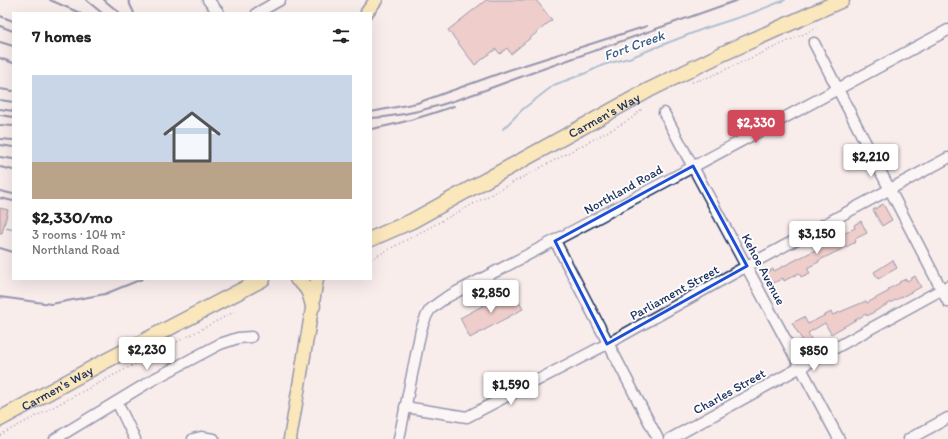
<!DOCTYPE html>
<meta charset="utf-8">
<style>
:root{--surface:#fff;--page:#f2f2f2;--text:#222;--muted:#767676;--accent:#d1495b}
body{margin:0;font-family:Itim,sans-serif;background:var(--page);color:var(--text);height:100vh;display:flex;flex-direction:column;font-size:15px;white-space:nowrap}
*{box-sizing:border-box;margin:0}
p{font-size:13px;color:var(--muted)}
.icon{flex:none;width:22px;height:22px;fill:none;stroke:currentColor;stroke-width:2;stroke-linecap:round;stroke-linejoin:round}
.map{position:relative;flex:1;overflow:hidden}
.details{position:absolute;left:12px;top:12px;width:360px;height:268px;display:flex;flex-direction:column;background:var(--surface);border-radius:0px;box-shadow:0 4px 16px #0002}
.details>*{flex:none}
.price{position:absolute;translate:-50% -34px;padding:0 9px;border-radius:4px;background:#fff;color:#222;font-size:13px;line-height:26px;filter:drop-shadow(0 1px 2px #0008)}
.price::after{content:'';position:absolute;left:50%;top:24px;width:12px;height:9px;margin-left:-6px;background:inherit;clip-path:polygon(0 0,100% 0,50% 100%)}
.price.selected{background:var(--accent);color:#fff}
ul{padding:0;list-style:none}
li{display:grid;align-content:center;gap:8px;height:212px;padding:0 20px}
li span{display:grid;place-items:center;height:124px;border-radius:0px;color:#555}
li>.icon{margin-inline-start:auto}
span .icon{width:72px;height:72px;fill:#fffc;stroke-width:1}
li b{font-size:17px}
h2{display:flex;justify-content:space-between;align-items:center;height:48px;padding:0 20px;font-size:17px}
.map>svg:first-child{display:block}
</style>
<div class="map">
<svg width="948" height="439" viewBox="0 0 948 439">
<rect width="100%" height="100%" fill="#f9edec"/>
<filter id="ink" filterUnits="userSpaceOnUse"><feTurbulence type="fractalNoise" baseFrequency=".025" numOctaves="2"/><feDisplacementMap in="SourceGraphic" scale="8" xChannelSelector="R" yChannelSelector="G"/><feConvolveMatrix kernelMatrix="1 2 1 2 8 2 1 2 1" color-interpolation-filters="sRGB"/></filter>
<g filter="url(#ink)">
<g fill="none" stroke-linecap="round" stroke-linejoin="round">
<!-- stream -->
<polyline stroke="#568bab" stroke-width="2" points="503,129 523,109 554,85 586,73 603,65 629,58 703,29 752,13 785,0"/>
</g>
<!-- building -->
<g fill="#e0a6a0" stroke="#1b2f5e">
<polygon points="486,0 536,0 552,20 511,54 507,48 500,54 496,49 475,65 448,30"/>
<polygon points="883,204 892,220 882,226 873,210"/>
<polygon points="0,208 8,210 2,233 0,233"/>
<polygon points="861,221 867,233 855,239 856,242 818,261 819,262 807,268 810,273 801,277 799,273 784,281 783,278 772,284 766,273 773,269 774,271 819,248 816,244 823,240 825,243 838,237 855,228 854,225"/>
<polygon points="893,260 897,268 878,279 874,272"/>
<polygon points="915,276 921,287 886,305 867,316 866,314 831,334 825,323 808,333 814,345 807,348 792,323 804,317 808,324 831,312 833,315 866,301 867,303 889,291 888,289 900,283 899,282 906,279 907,281"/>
<polygon points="512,290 523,309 470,338 460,318"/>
</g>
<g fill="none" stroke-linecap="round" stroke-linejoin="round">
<!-- minor casing -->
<g stroke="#1b2f5e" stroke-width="13">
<g id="minor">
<polyline points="208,0 219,13"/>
<polyline points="257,13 280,0"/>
<polyline points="814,43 948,302"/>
<polyline points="664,113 839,439"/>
<polyline points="555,241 658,439"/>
<polyline points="117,402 135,439"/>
<polyline points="405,407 467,417 607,344 747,266 948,158"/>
<polyline points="55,439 154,379 201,354 220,344 238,338 251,337"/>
<polyline points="193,439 201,437 214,439"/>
<path d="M 399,439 L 421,330 C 428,309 429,309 447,297 C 615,210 781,119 948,30"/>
<polyline points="670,439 948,286"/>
<polyline points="909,439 948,418"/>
</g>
</g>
<!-- major casing -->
<g stroke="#1b2f5e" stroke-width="15">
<g id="major">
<polyline points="367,12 376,0"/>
<polyline points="290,439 317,279"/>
</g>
</g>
<!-- highway casing -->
<g stroke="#1b2f5e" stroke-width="17">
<g id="highway">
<path id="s1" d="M 371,239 L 412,221 L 649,90 L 724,53 L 842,0"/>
<path d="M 297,279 C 308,286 310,294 313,306"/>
<path id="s2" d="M 0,419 L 100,364 L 263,279"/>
</g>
</g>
<!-- path -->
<g stroke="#1b2f5e" stroke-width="1.5" stroke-dasharray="1 3" stroke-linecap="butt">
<polyline points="692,82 709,77 817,28"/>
<polyline points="371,259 631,119 642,109"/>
<polyline points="0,435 234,312"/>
</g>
<!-- minor -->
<use href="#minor" stroke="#fff" stroke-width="10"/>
<!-- major -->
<use href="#major" stroke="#fbe080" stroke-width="12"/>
<!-- highway -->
<use href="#highway" stroke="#fbe080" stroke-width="14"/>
<!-- rail -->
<g stroke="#1b2f5e" stroke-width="2">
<polyline points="50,0 80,13"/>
<polyline points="86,0 102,13"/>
<polyline points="104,0 120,13"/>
<polyline points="128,0 134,13"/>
<polyline points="0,16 13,21"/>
<polyline points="0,26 13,31"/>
<polyline points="0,42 13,46"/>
<polyline points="0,58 13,63"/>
<polyline points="0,89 13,91"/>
<polyline points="0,100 13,102"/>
<polyline points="0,109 13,111"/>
<polyline points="371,112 417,103 509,70 647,26"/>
<polyline points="0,115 13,117"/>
<path d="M 371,118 C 425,116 486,89 537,71 C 604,47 671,24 738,0"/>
<polyline points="0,125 13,126"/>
<path d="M 371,129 C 400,124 426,116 454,106"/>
<polyline points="0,139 13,140"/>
<polyline points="0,145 13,147"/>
<polyline points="0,157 13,159"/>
<polyline points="0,167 13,170"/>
<polyline points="0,191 13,194"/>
<polyline points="0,198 13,201"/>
<polyline points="7,228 13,229"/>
<polyline points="0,248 13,252"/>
<polyline points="0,297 51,304 105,294 142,279"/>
</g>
</g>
</g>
<!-- marked area -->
<path d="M0 0H948V439H0ZM 693,166 L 747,266 L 607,344 L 555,241 Z" fill="#f9edec" fill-opacity=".55" fill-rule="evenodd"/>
<path fill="none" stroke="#1d4ed8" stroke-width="3" stroke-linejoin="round" d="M 693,166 L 747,266 L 607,344 L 555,241 Z"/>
<g text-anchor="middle" stroke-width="3.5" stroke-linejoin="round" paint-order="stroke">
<!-- street labels -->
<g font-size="13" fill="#1b2f5e" stroke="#fff">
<text dy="5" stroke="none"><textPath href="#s1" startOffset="264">Carmen's Way</textPath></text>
<text transform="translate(623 189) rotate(-29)" y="5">Northland Road</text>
<text transform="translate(764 269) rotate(62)" y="5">Kehoe Avenue</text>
<text transform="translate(674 292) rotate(-29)" y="5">Parliament Street</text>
<text dy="5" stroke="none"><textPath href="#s2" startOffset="65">Carmen's Way</textPath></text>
<text transform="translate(729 391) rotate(-29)" y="5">Charles Street</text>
</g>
<!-- water labels -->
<g font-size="14" font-style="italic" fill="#395d84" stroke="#fff">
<text transform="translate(634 45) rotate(-20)" y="5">Fort Creek</text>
</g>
</g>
</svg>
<b class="price selected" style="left:756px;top:144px">$2,330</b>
<b class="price" style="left:871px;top:178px">$2,210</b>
<b class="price" style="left:817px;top:255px">$3,150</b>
<b class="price" style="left:491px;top:314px">$2,850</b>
<b class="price" style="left:147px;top:371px">$2,230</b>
<b class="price" style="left:814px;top:372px">$850</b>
<b class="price" style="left:511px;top:406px">$1,590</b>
<section class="details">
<h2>7 homes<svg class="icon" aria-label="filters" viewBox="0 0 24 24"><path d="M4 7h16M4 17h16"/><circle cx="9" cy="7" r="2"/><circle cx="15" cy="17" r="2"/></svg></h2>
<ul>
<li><span style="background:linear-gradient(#c9d6e8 70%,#b9a48a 0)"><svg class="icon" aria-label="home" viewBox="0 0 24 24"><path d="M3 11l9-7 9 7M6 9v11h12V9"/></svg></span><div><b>$2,330/mo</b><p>3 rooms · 104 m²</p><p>Northland Road</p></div></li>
</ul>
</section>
</div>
